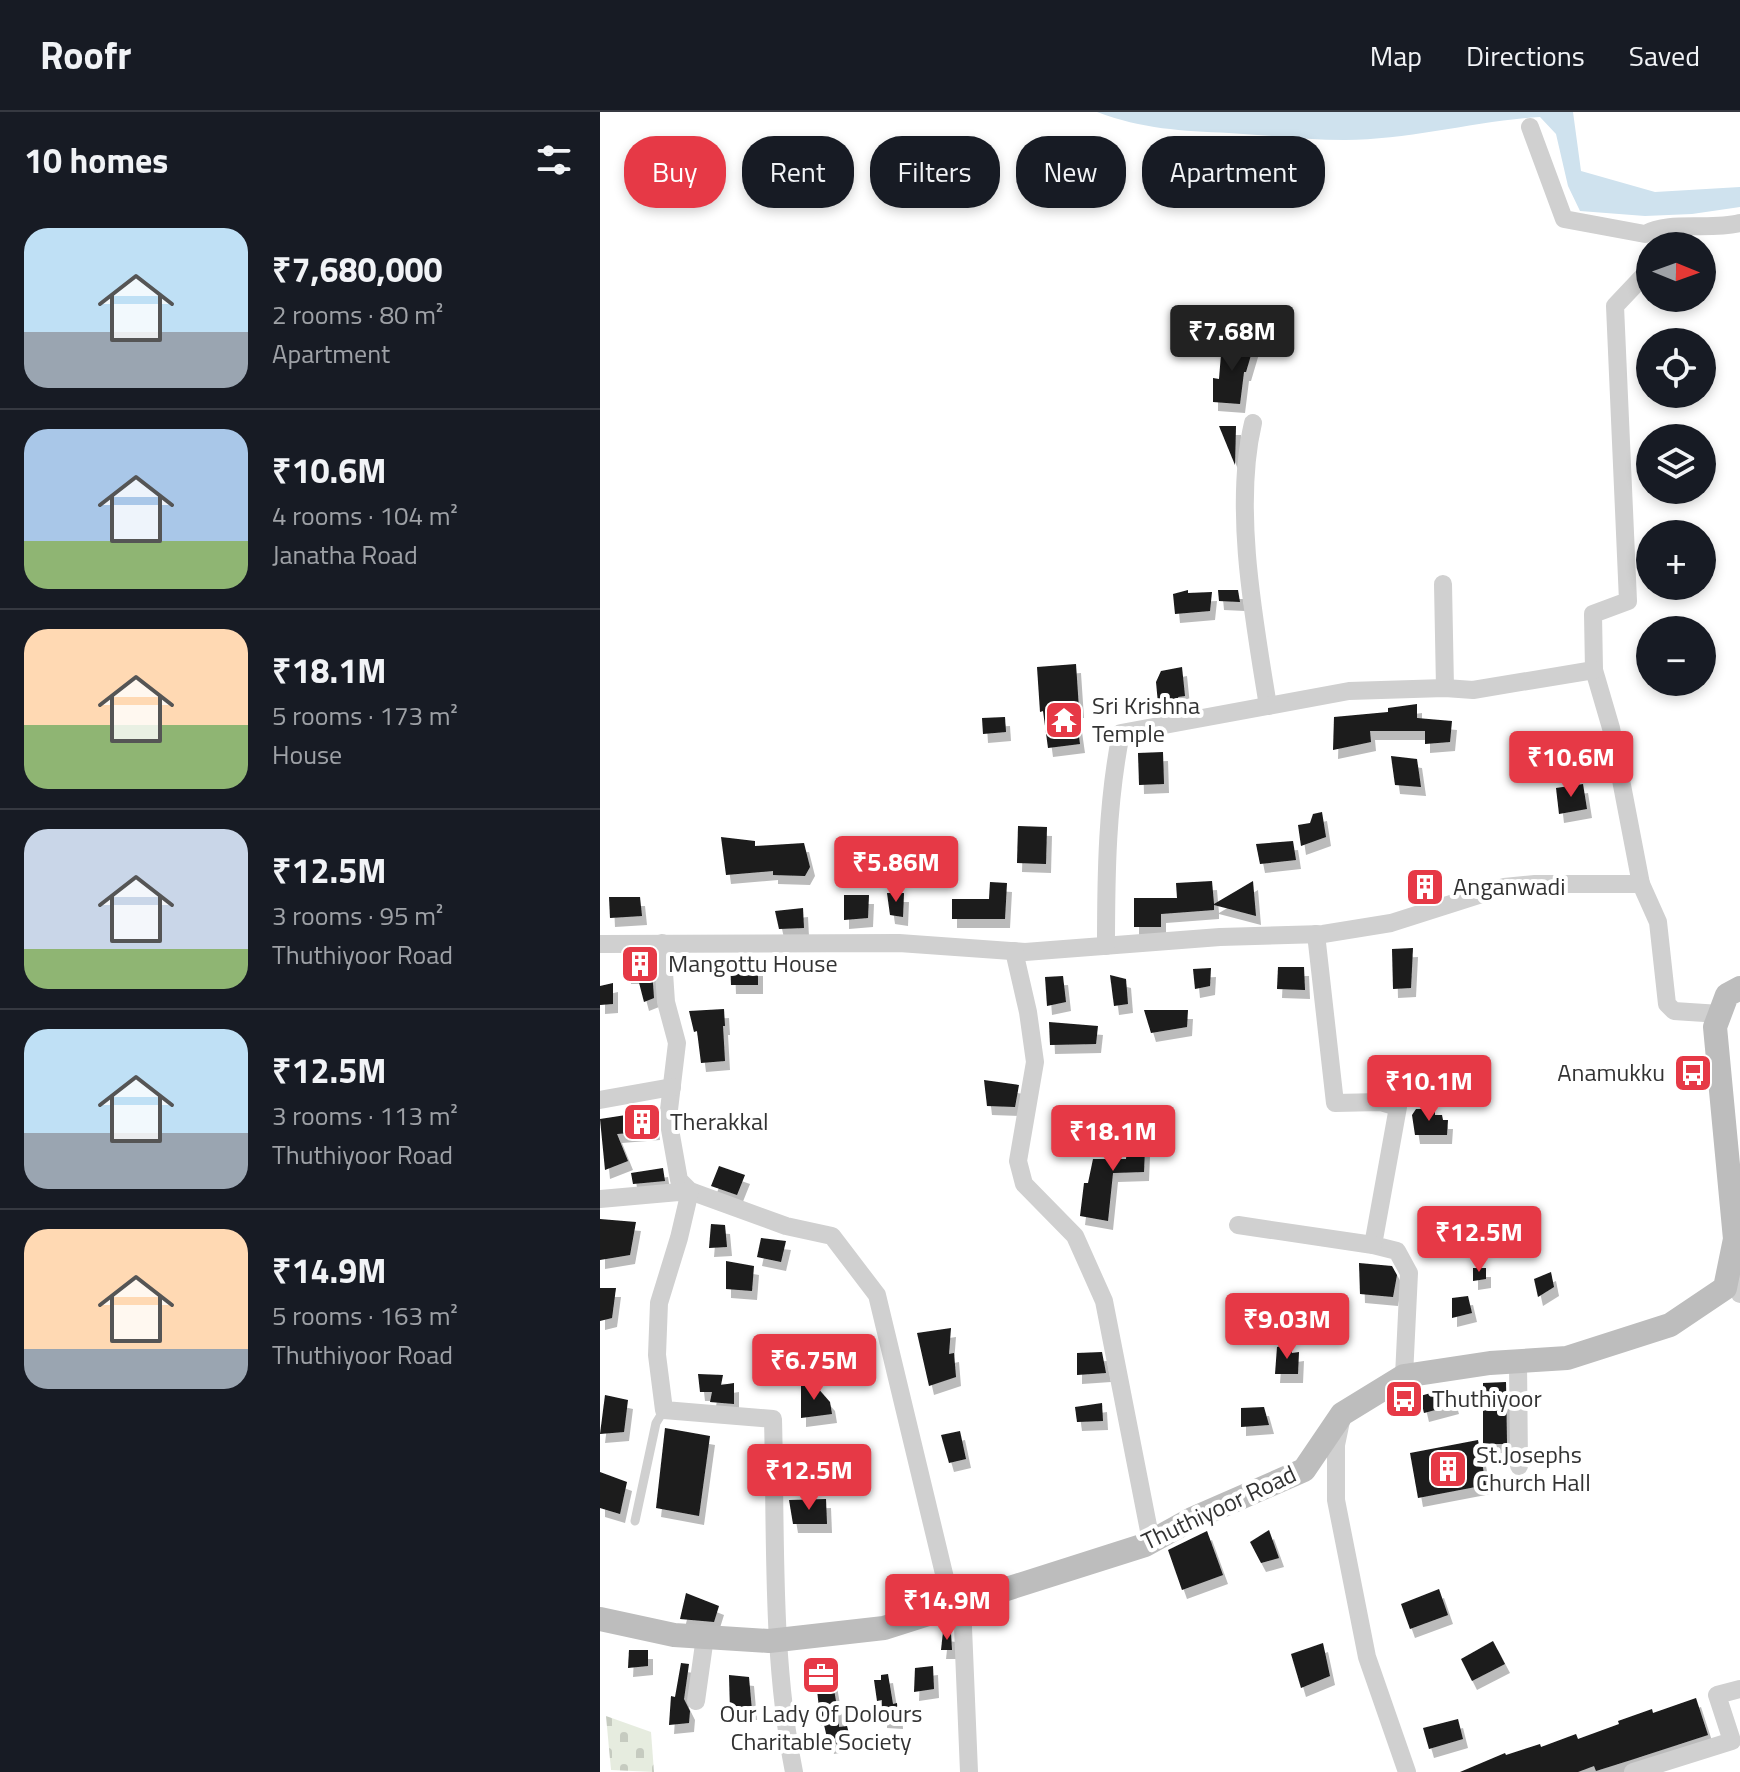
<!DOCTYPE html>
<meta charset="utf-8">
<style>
:root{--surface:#171b24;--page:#242831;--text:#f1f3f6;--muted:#9ea1a6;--line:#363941;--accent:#e63946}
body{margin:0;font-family:"Titillium Web",sans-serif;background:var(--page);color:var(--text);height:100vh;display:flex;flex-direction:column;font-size:30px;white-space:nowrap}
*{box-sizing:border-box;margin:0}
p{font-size:26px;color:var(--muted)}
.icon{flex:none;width:44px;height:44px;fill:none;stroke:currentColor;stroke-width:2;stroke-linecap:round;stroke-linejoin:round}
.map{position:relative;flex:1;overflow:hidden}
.panel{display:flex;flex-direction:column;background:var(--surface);width:600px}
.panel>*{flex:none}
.hud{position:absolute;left:24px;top:24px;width:760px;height:72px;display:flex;gap:16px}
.needle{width:52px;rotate:91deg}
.controls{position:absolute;left:1036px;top:120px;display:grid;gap:16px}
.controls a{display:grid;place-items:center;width:80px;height:80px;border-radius:50%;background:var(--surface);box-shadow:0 4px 12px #0003;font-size:40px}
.price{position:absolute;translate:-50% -68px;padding:0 18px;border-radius:8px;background:var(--accent);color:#fff;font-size:26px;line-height:52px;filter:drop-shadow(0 2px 4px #0008)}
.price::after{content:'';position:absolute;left:50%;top:48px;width:24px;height:18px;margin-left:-12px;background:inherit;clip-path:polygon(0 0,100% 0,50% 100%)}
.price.selected{background:#222;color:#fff}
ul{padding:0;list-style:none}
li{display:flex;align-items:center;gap:24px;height:200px;padding:0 24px}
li+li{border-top:2px solid var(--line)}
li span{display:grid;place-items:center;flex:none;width:224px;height:160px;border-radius:24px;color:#555}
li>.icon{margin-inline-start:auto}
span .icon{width:96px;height:96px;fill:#fffc;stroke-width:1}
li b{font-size:34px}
h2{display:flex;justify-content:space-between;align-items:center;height:96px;padding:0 24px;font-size:34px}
.pill{padding:0 28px;border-radius:32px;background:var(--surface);box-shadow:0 4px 12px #0003;font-size:28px;line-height:72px}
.pill.selected{background:var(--accent);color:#fff}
header{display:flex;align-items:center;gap:48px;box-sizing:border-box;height:112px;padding:0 40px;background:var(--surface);border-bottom:2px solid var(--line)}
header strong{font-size:38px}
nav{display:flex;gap:44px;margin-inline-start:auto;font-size:28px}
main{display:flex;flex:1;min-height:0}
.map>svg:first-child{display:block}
</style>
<header>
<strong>Roofr</strong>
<nav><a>Map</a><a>Directions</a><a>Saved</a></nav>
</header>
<main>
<section class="panel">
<h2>10 homes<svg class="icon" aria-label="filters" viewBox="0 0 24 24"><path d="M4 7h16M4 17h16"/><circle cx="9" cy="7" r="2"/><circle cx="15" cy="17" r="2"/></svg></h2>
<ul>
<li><span style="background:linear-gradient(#bfe0f5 65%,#9aa5b1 0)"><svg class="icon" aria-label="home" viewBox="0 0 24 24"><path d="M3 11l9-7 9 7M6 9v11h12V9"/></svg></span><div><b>₹7,680,000</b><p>2 rooms · 80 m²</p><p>Apartment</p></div></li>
<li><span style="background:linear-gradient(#a9c7e8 70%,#8fb573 0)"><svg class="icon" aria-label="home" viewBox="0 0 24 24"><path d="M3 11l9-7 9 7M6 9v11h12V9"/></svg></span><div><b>₹10.6M</b><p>4 rooms · 104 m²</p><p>Janatha Road</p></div></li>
<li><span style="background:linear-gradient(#ffd9b3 60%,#8fb573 0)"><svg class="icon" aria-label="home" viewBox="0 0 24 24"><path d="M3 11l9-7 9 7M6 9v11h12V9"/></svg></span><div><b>₹18.1M</b><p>5 rooms · 173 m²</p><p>House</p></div></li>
<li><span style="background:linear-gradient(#c9d6e8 75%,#8fb573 0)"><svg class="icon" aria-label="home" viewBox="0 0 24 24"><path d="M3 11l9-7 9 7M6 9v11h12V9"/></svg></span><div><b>₹12.5M</b><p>3 rooms · 95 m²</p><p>Thuthiyoor Road</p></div></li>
<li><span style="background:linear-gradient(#bfe0f5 65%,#9aa5b1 0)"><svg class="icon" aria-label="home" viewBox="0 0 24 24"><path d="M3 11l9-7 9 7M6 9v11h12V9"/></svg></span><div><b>₹12.5M</b><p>3 rooms · 113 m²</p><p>Thuthiyoor Road</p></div></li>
<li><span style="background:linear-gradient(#ffd9b3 75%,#9aa5b1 0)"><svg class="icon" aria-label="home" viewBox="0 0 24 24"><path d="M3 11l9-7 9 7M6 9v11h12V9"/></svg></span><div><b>₹14.9M</b><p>5 rooms · 163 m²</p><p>Thuthiyoor Road</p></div></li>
</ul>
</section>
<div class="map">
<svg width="1140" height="1660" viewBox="0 0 1140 1660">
<defs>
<pattern id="cemetery-stones" width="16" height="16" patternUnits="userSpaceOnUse" patternTransform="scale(2)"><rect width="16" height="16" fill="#e6ecdf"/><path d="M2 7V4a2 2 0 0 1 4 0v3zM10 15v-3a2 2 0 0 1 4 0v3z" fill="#c6cbc0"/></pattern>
<filter id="shadow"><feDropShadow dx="5" dy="9" stdDeviation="0" flood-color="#0004"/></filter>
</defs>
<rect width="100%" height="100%" fill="#fff"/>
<!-- cemetery -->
<polygon fill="url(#cemetery-stones)" points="6,1604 51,1620 54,1660 11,1658"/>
<!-- water -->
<path fill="#cfe2ee" d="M 497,0 L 973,0 L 981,59 L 1055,80 L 1140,75 L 1140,95 L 1092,102 L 1045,104 L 980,99 L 968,74 L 956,22 L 940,5 C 875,9 810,28 745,28 C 706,28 667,23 629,21 C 582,19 542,17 497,0 Z"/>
<!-- building -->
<g fill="#1a1a1a" filter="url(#shadow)">
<polygon points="622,230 654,233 646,260 644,260 640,292 613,290 613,266 619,267"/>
<polygon points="619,314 636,314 635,353"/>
<polygon points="588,478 588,481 612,480 610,499 575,502 573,482"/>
<polygon points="618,478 638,478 640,490 619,489"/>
<polygon points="476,552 479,597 475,597 480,632 448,636 443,599 440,600 437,555"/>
<polygon points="582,555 585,584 578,585 581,598 559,602 556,570 561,559"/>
<polygon points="817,592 817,606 852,609 850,630 825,632 825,619 770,619 771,630 733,638 734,605 788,600 788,596"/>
<polygon points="405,605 406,620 383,622 382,606"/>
<polygon points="563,640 564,672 539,673 538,641"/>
<polygon points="791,644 817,647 821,675 795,673"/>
<polygon points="983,672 987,697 959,702 956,676"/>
<polygon points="722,700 726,725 701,734 698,713 710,711 713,702"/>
<polygon points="418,714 447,715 446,752 417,751"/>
<polygon points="121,725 155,729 155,734 204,731 210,755 205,764 173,763 173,759 126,763"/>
<polygon points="693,729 696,748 660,752 656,732"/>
<polygon points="834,764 838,783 816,786 813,765"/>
<polygon points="612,769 614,792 653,769 656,804 614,793 614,798 561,802 561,815 534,815 534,786 577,786 576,771"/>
<polygon points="390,770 407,771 405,807 352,807 352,787 389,787"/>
<polygon points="287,781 304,781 303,805 290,803"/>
<polygon points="244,783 269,783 268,806 244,808"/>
<polygon points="9,785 40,785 42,804 10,806"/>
<polygon points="203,796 204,816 179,817 175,799"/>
<polygon points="813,836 811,876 793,877 792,837"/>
<polygon points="23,844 51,844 54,886 44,890 37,863 26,863"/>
<polygon points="158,845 158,873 131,873 130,846"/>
<polygon points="678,855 704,855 705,878 677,877"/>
<polygon points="611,856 610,874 595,877 593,857"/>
<polygon points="510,863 526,867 528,892 514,894"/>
<polygon points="463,864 466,890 447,894 445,865"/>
<polygon points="13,871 13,892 0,893 0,874"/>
<polygon points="124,897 125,914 123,914 125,949 101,951 97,919 94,920 89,899"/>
<polygon points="544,898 588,898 587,915 551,921"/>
<polygon points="449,910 498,914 496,932 450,933"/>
<polygon points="384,968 419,973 415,995 387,994"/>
<polygon points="816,997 835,997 835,1003 842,1003 843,1008 848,1008 847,1023 815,1023 812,1003"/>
<polygon points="52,999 55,1019 17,1022 28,1049 5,1058 0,1007"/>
<polygon points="524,1010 546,1011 544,1060 513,1061 508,1109 480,1104 484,1071 488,1071 493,1047 526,1047 529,1023 523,1022"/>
<polygon points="119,1054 145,1063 137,1083 111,1074"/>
<polygon points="63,1056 65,1069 33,1072 31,1061"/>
<polygon points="0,1107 36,1110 30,1143 0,1148"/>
<polygon points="111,1112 125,1113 127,1135 109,1136"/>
<polygon points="161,1126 186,1129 181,1150 157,1145"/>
<polygon points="126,1149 154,1154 152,1179 126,1177"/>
<polygon points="759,1151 792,1154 797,1163 793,1185 760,1182"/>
<polygon points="873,1156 886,1156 886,1167 873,1169"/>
<polygon points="951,1160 954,1175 938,1185 934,1167"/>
<polygon points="0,1176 16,1176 12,1206 0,1209"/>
<polygon points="868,1184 872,1201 852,1206 852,1186"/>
<polygon points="351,1216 349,1242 354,1241 356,1265 329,1274 317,1221"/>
<polygon points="691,1232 692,1241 699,1240 698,1262 675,1262 677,1235"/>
<polygon points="502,1240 506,1261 477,1263 477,1241"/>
<polygon points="98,1262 123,1263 121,1273 134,1271 134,1292 110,1290 112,1280 100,1280"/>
<polygon points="906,1270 907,1332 883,1332 883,1271"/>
<polygon points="201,1272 216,1274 230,1290 232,1302 201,1306"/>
<polygon points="849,1276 854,1293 824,1301 820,1284"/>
<polygon points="5,1283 28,1288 24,1320 0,1322"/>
<polygon points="502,1291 503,1309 477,1310 475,1295"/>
<polygon points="664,1295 669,1313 641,1315 641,1296"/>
<polygon points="65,1316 110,1324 99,1404 56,1396"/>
<polygon points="360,1319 366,1347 349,1351 341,1323"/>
<polygon points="878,1328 886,1373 818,1386 810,1341"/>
<polygon points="213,1334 214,1353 186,1357 186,1336"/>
<polygon points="0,1360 27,1370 20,1402 0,1396"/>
<polygon points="226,1387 227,1412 193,1412 189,1388"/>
<polygon points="669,1418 679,1446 661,1451 650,1430"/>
<polygon points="607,1419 623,1463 582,1478 568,1438"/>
<polygon points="839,1477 848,1503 810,1517 801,1492"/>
<polygon points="86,1481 119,1494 114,1510 80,1507"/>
<polygon points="343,1520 351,1521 352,1538 341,1538"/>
<polygon points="893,1529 905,1552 872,1569 861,1547"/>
<polygon points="723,1531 730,1564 701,1576 691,1542"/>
<polygon points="29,1538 48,1538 48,1554 28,1556"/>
<polygon points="81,1551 89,1552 84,1587 90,1599 89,1611 69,1613 71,1584 75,1585"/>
<polygon points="333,1554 334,1577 314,1580 315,1556"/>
<polygon points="215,1560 231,1560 237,1595 239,1595 239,1615 247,1614 251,1629 229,1633 224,1613 221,1614"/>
<polygon points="288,1562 293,1592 297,1591 298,1608 282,1607 282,1588 277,1589 274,1568 281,1568 281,1563"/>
<polygon points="129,1563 149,1565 152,1599 130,1599"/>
<polygon points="1096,1586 1108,1623 1031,1648 996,1659 994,1654 978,1660 860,1660 905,1641 906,1643 940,1632 941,1635 976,1622 978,1627 1019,1612 1018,1609 1052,1597 1053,1601"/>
<polygon points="858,1607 863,1627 829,1637 823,1616"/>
</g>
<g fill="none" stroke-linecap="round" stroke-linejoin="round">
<!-- lane -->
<polyline stroke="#d0d0d0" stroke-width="9" points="35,1409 56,1311 64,1298"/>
<!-- street -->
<g stroke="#d0d0d0" stroke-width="18">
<path d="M 930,15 L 964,107 L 1045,122 C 1069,108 1111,119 1140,111"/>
<path d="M 653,311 C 633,396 654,508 668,594"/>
<polyline points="843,472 845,576"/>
<polyline points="1041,772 1011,616 994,558 993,502 1028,489 1015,194 1049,158 1050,150"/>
<polyline points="716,822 735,991 781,990 798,995 773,1133 797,1139 809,1161 804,1264"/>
<polyline points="62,831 66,890 77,931 68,1006 79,1068 90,1079 186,1114 232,1124 277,1183 352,1495"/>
<polyline points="0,832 299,831 425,840 620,825 723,822 791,811 904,775 935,772 1041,772 1058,810 1067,892 1074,899 1120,902"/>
<path d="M 506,834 C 506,761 507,692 521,621 L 749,579 L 845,576 L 873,578 L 994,558"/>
<polyline points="414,839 428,900 435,950 418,1049 424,1072 475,1124 504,1189 551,1429"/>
<polyline points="0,988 72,975"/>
<path d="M 0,1087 L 90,1079 L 79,1126 L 59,1191 L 57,1243 L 64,1298 L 173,1307 C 176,1424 171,1545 194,1660"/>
<polyline points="638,1113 773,1133"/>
<polyline points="1128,1161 1136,1168 1140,1182"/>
<polyline points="918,1249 919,1354"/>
<polyline points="741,1309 736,1333 736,1388 767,1545 807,1660"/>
<polyline points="362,1491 369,1660"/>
<polyline points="96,1589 105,1525"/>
<polyline points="1033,1660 1132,1629 1117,1583 1140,1577"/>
</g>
<!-- secondary -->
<polyline stroke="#bdbdbd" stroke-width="24" points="0,1507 74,1523 169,1529 284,1516 545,1433 592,1407 704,1358 742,1302 804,1264 890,1251 967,1246 1070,1213 1125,1176 1135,1127 1115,915 1127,883 1140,876"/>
</g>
<!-- icons -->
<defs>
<g id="temple-square" transform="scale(2)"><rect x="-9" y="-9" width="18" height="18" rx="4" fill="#e63946" stroke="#fff"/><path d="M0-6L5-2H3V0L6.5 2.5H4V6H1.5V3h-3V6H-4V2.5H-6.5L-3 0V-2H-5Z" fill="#fff"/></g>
<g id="building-square" transform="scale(2)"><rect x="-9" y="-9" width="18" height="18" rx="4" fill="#e63946" stroke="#fff"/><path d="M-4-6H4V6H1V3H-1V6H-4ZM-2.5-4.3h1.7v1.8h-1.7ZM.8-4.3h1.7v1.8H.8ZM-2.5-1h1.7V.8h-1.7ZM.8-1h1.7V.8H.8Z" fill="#fff"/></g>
<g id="bus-square" transform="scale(2)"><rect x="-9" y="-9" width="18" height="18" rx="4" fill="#e63946" stroke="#fff"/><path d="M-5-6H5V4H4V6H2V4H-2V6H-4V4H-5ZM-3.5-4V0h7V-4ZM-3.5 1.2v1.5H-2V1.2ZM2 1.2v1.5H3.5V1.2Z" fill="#fff"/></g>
<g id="office-square" transform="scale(2)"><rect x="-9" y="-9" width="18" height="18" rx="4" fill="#e63946" stroke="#fff"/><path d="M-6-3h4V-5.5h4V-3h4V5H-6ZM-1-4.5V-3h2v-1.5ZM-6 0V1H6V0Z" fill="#fff"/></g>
</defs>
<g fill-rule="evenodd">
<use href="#temple-square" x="464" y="608"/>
<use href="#building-square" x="825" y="775"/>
<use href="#building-square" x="40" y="852"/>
<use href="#bus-square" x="1093" y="961"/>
<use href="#building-square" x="42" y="1010"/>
<use href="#bus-square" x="804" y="1287"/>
<use href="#building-square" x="848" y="1357"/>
<use href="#office-square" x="221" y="1563"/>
</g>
<g text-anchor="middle" stroke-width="8" stroke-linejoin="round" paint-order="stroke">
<!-- poi labels -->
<g font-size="24" fill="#333" stroke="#fff" text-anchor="start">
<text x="492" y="602">Sri Krishna<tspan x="492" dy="28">Temple</tspan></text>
<text x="853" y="783">Anganwadi</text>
<text x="68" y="860">Mangottu House</text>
<text x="1065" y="969" text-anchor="end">Anamukku</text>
<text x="70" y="1018">Therakkal</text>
<text x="832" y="1295">Thuthiyoor</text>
<text x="876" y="1351">St.Josephs<tspan x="876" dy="28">Church Hall</tspan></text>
<text x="221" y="1610" text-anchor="middle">Our Lady Of Dolours<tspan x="221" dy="28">Charitable Society</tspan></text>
</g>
<!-- street labels -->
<g font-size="24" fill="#333" stroke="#fff">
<text transform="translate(619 1396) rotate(-25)" y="8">Thuthiyoor Road</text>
</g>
</g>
</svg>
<div class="controls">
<a><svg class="needle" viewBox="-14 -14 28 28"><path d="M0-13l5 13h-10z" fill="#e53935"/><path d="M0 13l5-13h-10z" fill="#9ea1a6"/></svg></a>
<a><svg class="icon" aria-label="locate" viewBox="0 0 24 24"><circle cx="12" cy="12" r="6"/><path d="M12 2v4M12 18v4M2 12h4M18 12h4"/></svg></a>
<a><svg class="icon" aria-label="layers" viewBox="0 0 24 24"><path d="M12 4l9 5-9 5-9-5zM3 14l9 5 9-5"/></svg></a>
<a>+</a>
<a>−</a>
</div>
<b class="price selected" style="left:632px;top:261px">₹7.68M</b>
<b class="price" style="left:971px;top:687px">₹10.6M</b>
<b class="price" style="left:296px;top:792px">₹5.86M</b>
<b class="price" style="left:829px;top:1011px">₹10.1M</b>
<b class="price" style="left:513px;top:1061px">₹18.1M</b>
<b class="price" style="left:879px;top:1162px">₹12.5M</b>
<b class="price" style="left:687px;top:1249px">₹9.03M</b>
<b class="price" style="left:214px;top:1290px">₹6.75M</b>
<b class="price" style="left:209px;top:1400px">₹12.5M</b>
<b class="price" style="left:347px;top:1530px">₹14.9M</b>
<div class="hud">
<a class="pill selected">Buy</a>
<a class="pill">Rent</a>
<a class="pill">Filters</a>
<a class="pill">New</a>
<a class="pill">Apartment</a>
</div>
</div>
</main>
